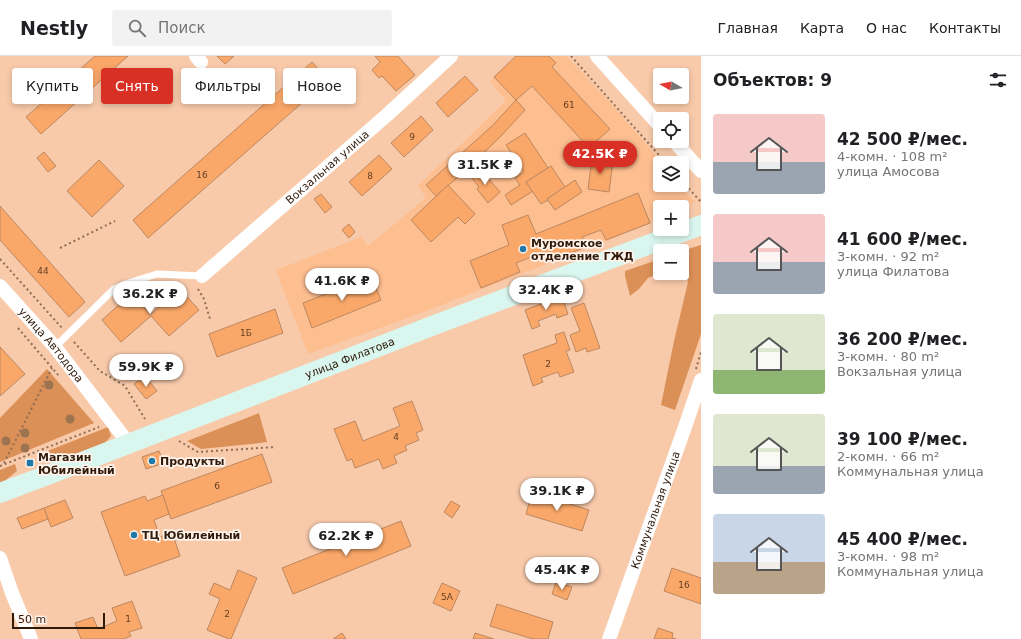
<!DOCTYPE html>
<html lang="ru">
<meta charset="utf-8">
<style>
:root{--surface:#fff;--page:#f2f2f2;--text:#202124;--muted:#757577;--line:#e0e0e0;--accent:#d93025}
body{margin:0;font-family:"DejaVu Sans",sans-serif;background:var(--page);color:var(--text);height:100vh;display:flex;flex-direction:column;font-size:15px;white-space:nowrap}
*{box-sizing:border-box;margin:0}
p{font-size:13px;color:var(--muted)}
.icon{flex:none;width:22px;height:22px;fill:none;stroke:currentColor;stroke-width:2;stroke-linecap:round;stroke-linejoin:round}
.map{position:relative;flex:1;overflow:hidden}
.sheet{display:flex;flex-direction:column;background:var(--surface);width:320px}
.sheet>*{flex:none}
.hud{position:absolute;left:12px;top:12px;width:380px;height:36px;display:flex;gap:8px}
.needle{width:26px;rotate:280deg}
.tools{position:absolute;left:653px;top:12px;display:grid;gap:8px}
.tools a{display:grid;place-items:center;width:36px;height:36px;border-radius:4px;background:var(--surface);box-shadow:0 2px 6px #0003;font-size:20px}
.scale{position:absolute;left:12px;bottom:10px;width:93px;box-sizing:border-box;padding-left:4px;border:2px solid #301b0b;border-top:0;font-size:11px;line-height:14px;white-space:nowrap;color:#301b0b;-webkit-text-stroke:3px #fff3eb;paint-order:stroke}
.price{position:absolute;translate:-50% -34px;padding:0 9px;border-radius:14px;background:#fff;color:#222;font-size:13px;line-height:26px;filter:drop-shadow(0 1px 2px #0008)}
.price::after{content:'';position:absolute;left:50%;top:24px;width:12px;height:9px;margin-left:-6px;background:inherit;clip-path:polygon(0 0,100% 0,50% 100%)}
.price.active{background:var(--accent);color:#fff}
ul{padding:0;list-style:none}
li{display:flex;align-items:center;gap:12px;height:100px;padding:0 12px}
li span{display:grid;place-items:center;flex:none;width:112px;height:80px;border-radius:4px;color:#555}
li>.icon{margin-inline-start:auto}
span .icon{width:48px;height:48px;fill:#fffc;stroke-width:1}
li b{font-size:17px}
h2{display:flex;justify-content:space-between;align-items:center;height:48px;padding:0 12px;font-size:17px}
.tag{padding:0 14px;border-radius:4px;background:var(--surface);box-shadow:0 2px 6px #0003;font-size:14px;line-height:36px}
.tag.active{background:var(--accent);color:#fff}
header{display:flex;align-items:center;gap:24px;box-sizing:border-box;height:56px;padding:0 20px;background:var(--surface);border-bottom:1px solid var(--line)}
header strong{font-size:19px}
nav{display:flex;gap:22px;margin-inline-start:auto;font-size:14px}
.search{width:280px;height:36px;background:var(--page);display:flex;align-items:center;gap:10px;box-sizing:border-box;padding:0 14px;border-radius:4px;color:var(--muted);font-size:15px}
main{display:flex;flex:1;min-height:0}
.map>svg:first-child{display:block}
</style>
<header>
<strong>Nestly</strong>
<div class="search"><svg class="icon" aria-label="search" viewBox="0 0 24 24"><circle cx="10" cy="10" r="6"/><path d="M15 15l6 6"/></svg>Поиск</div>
<nav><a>Главная</a><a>Карта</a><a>О нас</a><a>Контакты</a></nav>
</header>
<main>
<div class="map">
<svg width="701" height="583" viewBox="0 0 701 583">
<rect width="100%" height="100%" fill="#f8caaa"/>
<!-- built -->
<polygon fill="#fdbe90" points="516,0 566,0 611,47 662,107 660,107 660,129 680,129 695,146 682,151 660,151 660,161 651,165 652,167 413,260 308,298 276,214 361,181 368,190 426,142 418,130 506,45 490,25"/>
<!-- green -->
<g fill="#db9057">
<polygon points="701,189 701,278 675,354 661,349 674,285 688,226 682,209 682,195"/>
<polygon points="660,203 660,217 648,222 639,233 630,240 625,220 625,215"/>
<polygon points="47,313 94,367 0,406 0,362"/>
<polygon points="259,357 267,386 260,387 201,393 187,385"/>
<polygon points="108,371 111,380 104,388 58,405 42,404 40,398"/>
<polygon points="15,408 17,415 2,427 0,428 0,414"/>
</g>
<!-- building -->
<g fill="#faa869" stroke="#bc8760">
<polygon points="95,0 128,0 41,78 26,61"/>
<polygon points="217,0 234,0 225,8"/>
<polygon points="375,0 398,0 415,19 396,35 382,20 379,22 372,14 380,6"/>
<polygon points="516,0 549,0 556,7 552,11 610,73 589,92 532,30 516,44 494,21"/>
<polygon points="312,6 328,24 148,182 133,164"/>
<polygon points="465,20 478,34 448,61 436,47"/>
<polygon points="516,44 525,54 501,80 464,116 454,104 492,70"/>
<polygon points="421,60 433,74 404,101 391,87"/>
<polygon points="525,77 548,112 526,126 533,135 511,149 505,139 520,129 515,122 524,116 506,89"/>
<polygon points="44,96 56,110 48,116 37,102"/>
<polygon points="379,99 392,113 362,140 349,126"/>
<polygon points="592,102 613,105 609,136 588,133"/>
<polygon points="99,104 124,130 92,161 67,135"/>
<polygon points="454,104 464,116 436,140 426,129"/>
<polygon points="551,110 565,131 547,143 548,144 541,148 526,126"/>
<polygon points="479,112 500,136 488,147 477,133 479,131 470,120"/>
<polygon points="575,124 582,136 555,154 547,143"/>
<polygon points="448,129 475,158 465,168 458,161 431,186 411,164"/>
<polygon points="638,137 650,167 606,184 601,174 582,181 586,191 545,207 541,197 516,207 520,216 481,232 470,205 509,189 502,169 528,159 536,178"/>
<polygon points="321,138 332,151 325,157 314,143"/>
<polygon points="0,150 85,246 69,261 0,184"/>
<polygon points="349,168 355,176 349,182 342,174"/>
<polygon points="371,220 381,244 312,272 303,247"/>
<polygon points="180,233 199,254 169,280 151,260 121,286 102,264 132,237 150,259"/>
<polygon points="562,240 568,258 557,262 556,258 538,265 540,270 532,273 525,254"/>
<polygon points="584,247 600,292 587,296 586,292 576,296 570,279 580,275 571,252"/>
<polygon points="275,253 283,277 217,301 209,278"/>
<polygon points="564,276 570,294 566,295 574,316 560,321 558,316 541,322 543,326 533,330 523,299 557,287 555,279"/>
<polygon points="0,291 25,318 0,340"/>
<polygon points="145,320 157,335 146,343 134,328"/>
<polygon points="412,345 423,374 416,377 419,384 405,390 407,394 394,400 397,407 383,413 379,403 355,412 352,403 347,405 334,373 355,365 363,385 400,370 393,352"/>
<polygon points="159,395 164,407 146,413 142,401"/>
<polygon points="262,398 272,426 171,463 161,435"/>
<polygon points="532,436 589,454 582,475 526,458"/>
<polygon points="163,439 169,458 154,464 160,481 172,476 180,500 125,520 101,456 145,440 147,445"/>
<polygon points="65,444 73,462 51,471 44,452"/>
<polygon points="451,445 460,450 452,462 444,456"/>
<polygon points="44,452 48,463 22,473 17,462"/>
<polygon points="401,465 411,490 293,538 282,512"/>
<polygon points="672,512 701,522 701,548 664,535"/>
<polygon points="238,514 257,522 231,583 229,583 207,574 220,543 209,538 214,527 230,534"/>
<polygon points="556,526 572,531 567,544 552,538"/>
<polygon points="442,527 460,535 451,555 433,547"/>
<polygon points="132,545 142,572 129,576 131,580 124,583 81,583 75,567 93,561 98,573 117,565 112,552"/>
<polygon points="497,548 553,566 548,583 533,583 490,570"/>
<polygon points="658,572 673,577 672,582 676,583 654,583"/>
<polygon points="342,577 346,583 333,583"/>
<polygon points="475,577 494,583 473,583"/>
</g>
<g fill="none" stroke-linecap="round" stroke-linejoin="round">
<!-- path -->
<g stroke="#8d6d55" stroke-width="2" stroke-dasharray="2 3" stroke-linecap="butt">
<polyline points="571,0 666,107"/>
<polyline points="210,15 241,47"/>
<polyline points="682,125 701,146"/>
<polyline points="60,192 115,165"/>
<polyline points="0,203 62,272"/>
<polyline points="198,233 204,243 210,263"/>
<polyline points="135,234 145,246 154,244 164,228"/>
<polyline points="18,272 59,320"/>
<polyline points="74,286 100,315 125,330 145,363"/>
<polyline points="696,313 701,296"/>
<polyline points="179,385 198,396 275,391"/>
<polyline points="4,407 52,312"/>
<polyline points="0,410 99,371"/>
</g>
<!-- lane -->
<polyline stroke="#fff" stroke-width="7" points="55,291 114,233 128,227 157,218 202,220"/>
<!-- street -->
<g stroke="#fff" stroke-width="14">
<polyline points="196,0 201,6"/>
<polyline points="597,0 660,70"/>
<polyline points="674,85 701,115"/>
<path id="s1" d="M 202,220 L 387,59 L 451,0"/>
<path id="s2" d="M 0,230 L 55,291 L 129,388"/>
<polyline points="0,502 12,537 31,583"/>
<path id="s3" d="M 609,583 L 685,371 L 701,324"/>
</g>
<!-- secondary -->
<path stroke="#d9f6ef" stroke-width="20" id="s4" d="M 0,437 L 74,409 L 437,268 L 701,169"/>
</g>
<!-- trees -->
<g fill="#9d7350">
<circle cx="49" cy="329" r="4.5"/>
<circle cx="70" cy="363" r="4.5"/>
<circle cx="25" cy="377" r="4.5"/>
<circle cx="6" cy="385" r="4.5"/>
<circle cx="25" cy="392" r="4.5"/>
</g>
<!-- markers -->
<g fill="#2079a8" stroke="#fff3eb" stroke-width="1.5">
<circle cx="523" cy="193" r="4"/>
<circle cx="152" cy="405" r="4"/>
<rect x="26" y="403" width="8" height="8" rx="2"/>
<circle cx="134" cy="479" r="4"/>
</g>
<g text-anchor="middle" stroke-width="3.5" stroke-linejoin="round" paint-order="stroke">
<!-- number labels -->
<g font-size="9" fill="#623e22">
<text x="569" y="52">61</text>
<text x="412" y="84">9</text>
<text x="202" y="122">16</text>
<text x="370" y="123">8</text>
<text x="43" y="218">44</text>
<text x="246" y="280">1Б</text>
<text x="548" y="311">2</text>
<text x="396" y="384">4</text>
<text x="217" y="433">6</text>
<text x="684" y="532">16</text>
<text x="447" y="544">5А</text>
<text x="227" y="561">2</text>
<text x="128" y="566">1</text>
</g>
<!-- street labels -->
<g font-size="11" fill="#301b0b" stroke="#fff3eb">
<text dy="4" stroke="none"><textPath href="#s1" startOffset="166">Вокзальная улица</textPath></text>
<text dy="4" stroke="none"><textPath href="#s2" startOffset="78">улица Автодора</textPath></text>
<text dy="4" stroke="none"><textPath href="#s4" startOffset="375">улица Филатова</textPath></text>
<text dy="4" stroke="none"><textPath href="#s3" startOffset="137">Коммунальная улица</textPath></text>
</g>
<!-- poi labels -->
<g font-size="11" font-weight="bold" fill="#301b0b" stroke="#fff3eb" text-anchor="start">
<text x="531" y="191">Муромское<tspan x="531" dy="13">отделение ГЖД</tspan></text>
<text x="38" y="405">Магазин<tspan x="38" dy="13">Юбилейный</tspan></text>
<text x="160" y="409">Продукты</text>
<text x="142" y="483">ТЦ Юбилейный</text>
</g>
</g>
</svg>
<div class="tools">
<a><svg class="needle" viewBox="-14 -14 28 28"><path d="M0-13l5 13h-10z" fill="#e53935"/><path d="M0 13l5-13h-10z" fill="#757577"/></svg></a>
<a><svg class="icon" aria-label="locate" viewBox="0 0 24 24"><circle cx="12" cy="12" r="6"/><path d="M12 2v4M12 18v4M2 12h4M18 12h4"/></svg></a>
<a><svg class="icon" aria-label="layers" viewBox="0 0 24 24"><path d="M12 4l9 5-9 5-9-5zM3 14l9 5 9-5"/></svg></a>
<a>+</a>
<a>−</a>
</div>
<div class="scale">50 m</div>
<b class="price active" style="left:600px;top:119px">42.5K ₽</b>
<b class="price" style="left:485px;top:130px">31.5K ₽</b>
<b class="price" style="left:342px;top:246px">41.6K ₽</b>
<b class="price" style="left:546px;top:255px">32.4K ₽</b>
<b class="price" style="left:150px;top:259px">36.2K ₽</b>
<b class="price" style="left:146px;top:332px">59.9K ₽</b>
<b class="price" style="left:557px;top:456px">39.1K ₽</b>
<b class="price" style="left:346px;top:501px">62.2K ₽</b>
<b class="price" style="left:562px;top:535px">45.4K ₽</b>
<div class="hud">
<a class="tag">Купить</a>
<a class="tag active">Снять</a>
<a class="tag">Фильтры</a>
<a class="tag">Новое</a>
</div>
</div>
<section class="sheet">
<h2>Объектов: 9<svg class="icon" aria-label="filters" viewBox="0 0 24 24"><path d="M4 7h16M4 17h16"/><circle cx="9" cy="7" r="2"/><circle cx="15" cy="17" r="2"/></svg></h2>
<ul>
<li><span style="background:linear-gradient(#f6c9c9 60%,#9aa5b1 0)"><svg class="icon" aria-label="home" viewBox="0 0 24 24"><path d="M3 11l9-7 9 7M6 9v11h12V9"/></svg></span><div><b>42 500 ₽/мес.</b><p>4-комн. · 108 m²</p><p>улица Амосова</p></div></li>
<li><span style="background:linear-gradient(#f6c9c9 60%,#9aa5b1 0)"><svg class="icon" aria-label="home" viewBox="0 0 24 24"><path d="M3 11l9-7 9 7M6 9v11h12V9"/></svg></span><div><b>41 600 ₽/мес.</b><p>3-комн. · 92 m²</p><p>улица Филатова</p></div></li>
<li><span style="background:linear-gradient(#dfe7d0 70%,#8fb573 0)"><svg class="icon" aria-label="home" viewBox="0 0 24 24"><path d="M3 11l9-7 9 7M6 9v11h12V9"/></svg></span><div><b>36 200 ₽/мес.</b><p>3-комн. · 80 m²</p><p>Вокзальная улица</p></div></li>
<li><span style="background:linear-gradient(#dfe7d0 65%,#9aa5b1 0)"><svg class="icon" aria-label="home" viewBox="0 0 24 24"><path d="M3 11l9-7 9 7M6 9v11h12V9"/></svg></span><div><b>39 100 ₽/мес.</b><p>2-комн. · 66 m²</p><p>Коммунальная улица</p></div></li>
<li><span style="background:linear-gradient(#c9d6e8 60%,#b9a48a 0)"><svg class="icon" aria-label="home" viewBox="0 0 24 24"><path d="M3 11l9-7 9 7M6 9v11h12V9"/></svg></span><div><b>45 400 ₽/мес.</b><p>3-комн. · 98 m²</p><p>Коммунальная улица</p></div></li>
</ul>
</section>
</main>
